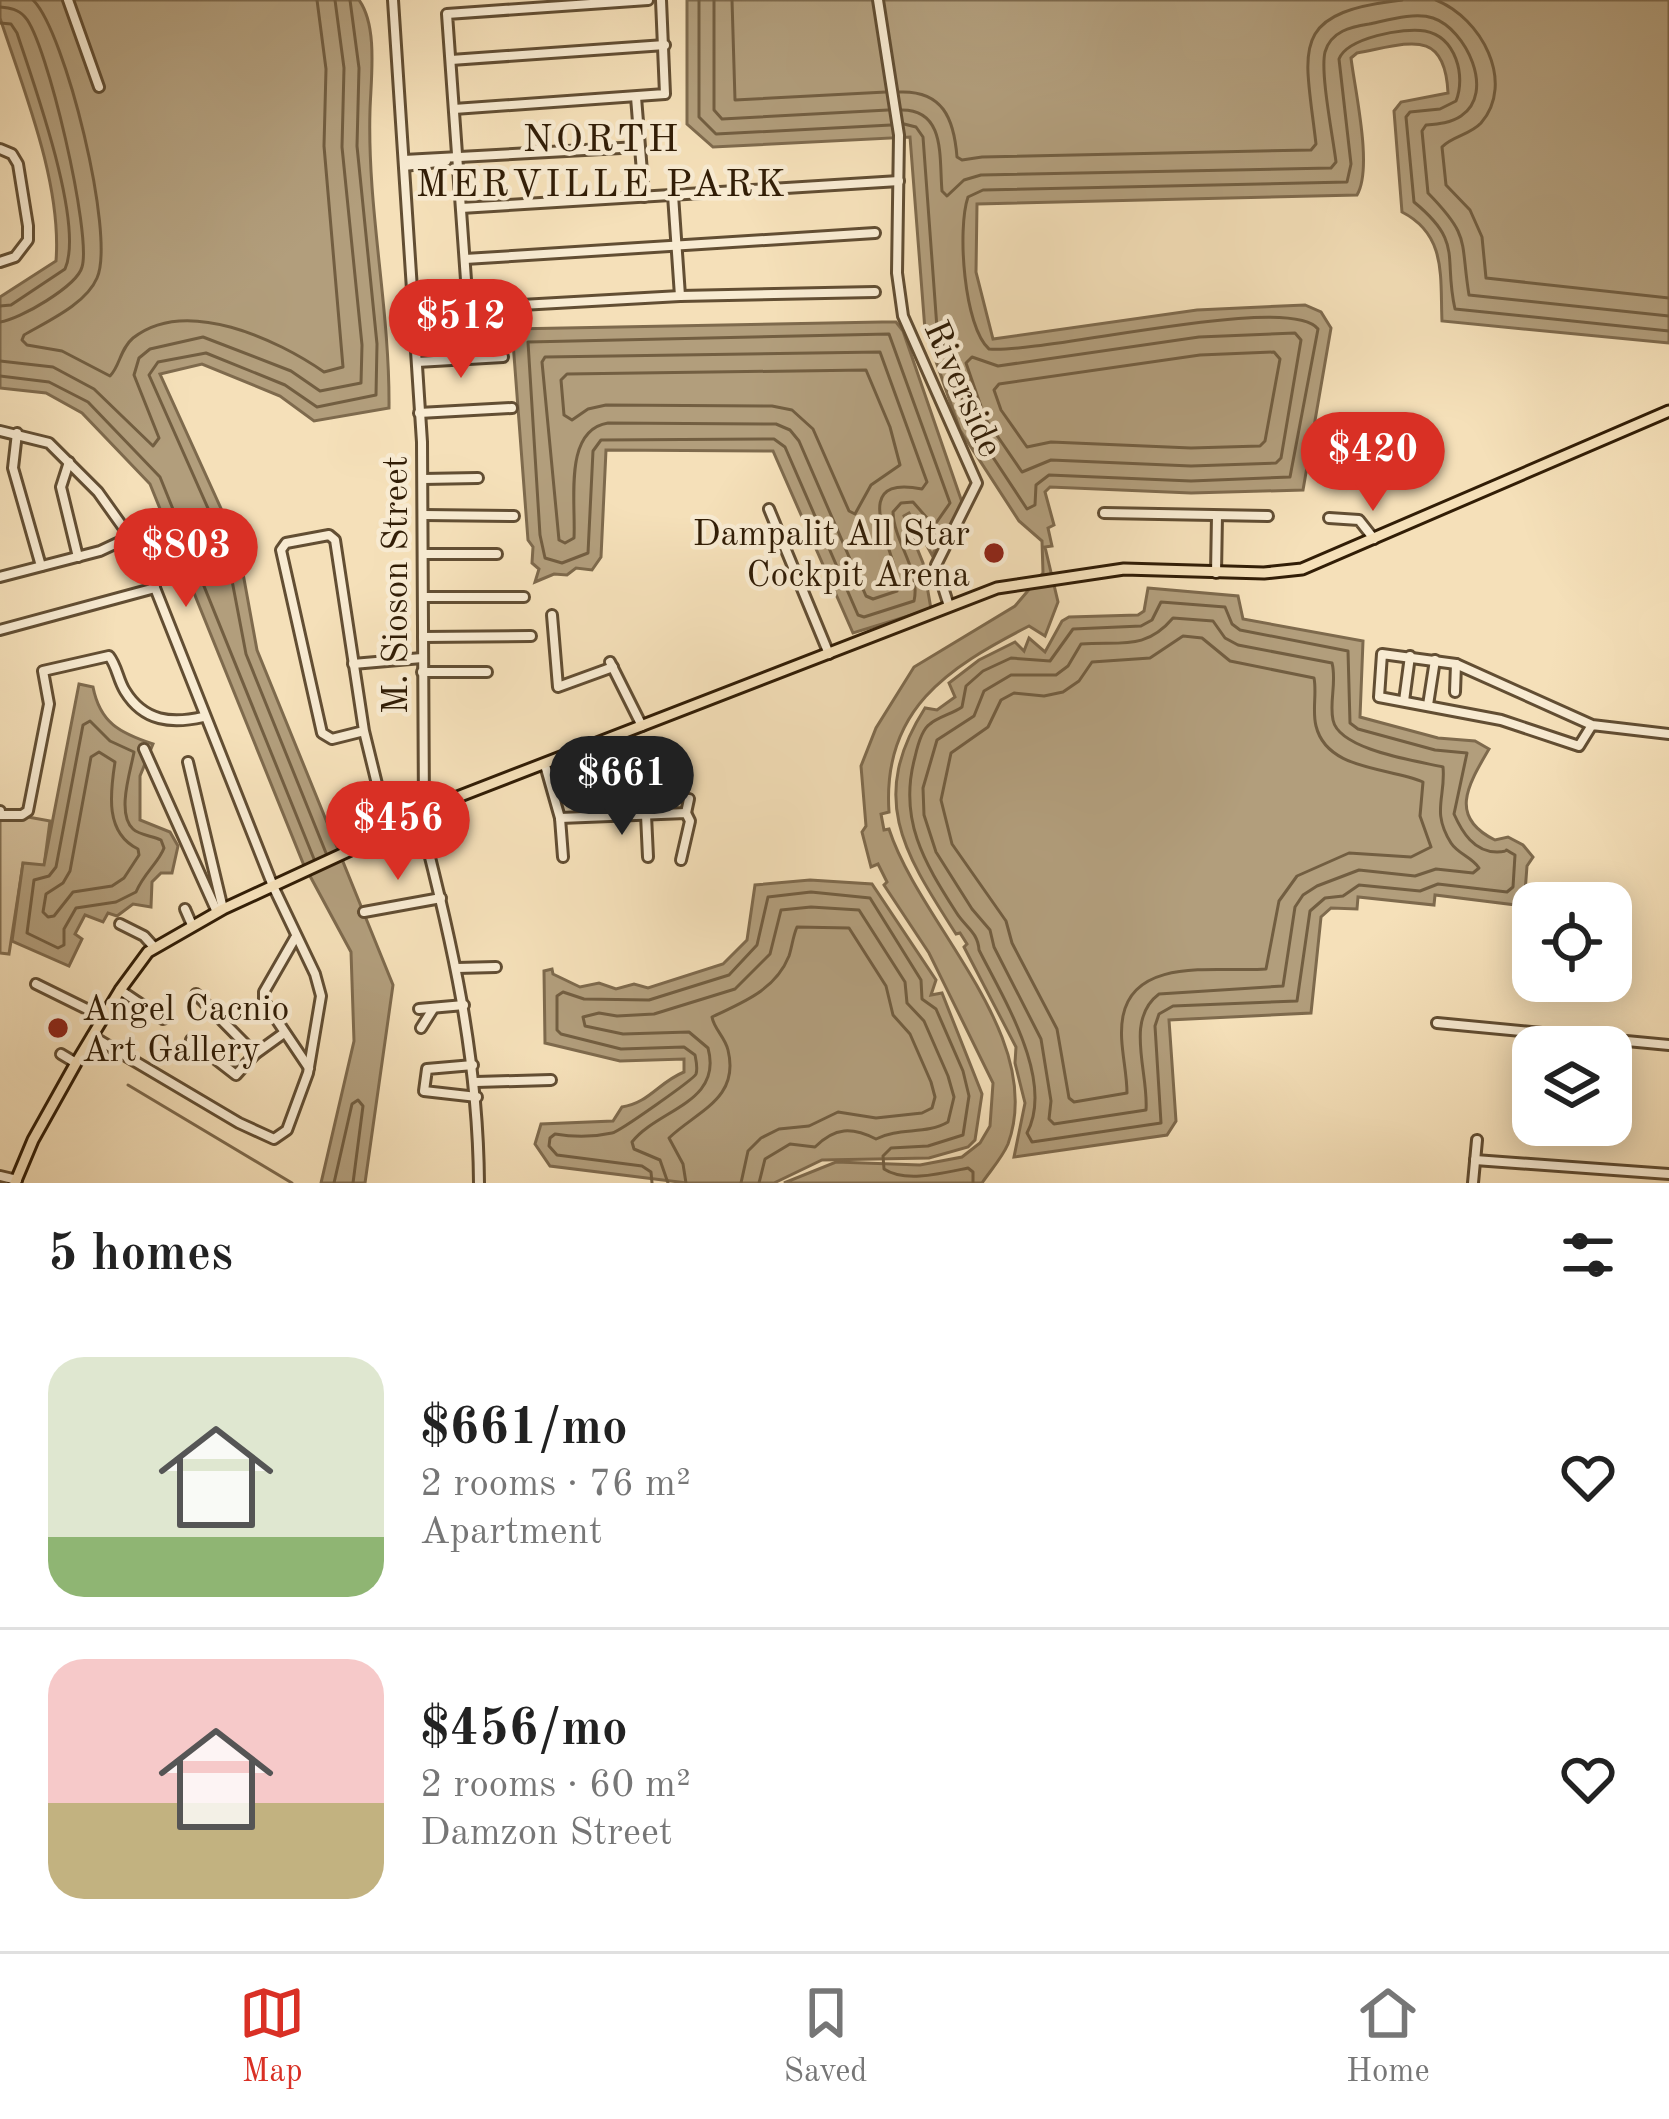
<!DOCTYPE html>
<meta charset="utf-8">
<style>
:root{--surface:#fff;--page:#f2f2f2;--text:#222;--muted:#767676;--line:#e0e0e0;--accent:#d93025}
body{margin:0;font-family:"Old Standard TT",serif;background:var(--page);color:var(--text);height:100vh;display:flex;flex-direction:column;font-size:45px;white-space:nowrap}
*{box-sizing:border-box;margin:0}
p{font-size:39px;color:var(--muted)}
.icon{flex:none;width:66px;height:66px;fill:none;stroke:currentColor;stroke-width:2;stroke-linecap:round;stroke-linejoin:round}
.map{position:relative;height:1183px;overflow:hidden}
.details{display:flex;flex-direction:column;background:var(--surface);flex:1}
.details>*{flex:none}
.buttons{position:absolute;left:1512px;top:882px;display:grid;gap:24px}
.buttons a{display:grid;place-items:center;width:120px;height:120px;border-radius:24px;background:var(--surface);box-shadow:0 6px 30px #0003;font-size:60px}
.price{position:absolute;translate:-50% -102px;padding:0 27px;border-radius:42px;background:var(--accent);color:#fff;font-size:39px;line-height:78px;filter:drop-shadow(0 3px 6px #0008)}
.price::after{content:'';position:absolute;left:50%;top:72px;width:36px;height:27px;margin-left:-18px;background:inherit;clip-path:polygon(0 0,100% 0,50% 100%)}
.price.active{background:#222;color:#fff}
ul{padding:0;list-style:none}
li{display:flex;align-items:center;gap:36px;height:300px;padding:0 48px}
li+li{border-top:3px solid var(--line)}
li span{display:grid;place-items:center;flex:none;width:336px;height:240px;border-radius:36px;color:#555}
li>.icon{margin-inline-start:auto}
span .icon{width:144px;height:144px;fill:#fffc;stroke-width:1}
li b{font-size:51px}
h2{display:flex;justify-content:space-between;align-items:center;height:144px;padding:0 48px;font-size:51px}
.tab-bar{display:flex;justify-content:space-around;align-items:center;height:168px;border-top:3px solid var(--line);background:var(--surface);font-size:33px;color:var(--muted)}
.tab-bar a{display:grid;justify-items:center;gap:6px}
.tab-bar .active{color:var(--accent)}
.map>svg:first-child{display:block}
</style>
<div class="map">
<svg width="1669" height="1183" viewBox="0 0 1669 1183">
<rect width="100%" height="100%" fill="#f5e0b9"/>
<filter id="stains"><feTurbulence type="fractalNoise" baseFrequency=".00167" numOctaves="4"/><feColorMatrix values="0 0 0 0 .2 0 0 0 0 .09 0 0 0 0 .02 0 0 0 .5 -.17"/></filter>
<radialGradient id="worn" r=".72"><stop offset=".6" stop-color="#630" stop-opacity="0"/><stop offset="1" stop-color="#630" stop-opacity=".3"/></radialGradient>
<!-- green -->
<polygon fill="#d4bf9b" stroke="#826e50" stroke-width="3" points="28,817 50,821 44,866 23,864 9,954 0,953 0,818"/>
<!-- water -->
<g fill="#b29e7c" stroke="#7e6a4d" stroke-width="3">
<path d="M 0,0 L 359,0 C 378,26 371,78 370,110 C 367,209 390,308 389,408 L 314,421 L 280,396 L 202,364 L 160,374 L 238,546 L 257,650 L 393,985 L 365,1183 L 321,1183 L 354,1041 L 351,952 L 303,863 L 150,484 L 82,413 L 46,393 L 0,388 L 0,297 L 56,261 C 62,184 24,91 0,18 Z"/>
<path d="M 687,0 L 1669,0 L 1669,343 L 1442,321 C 1440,277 1447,235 1402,212 L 1394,111 L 1401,102 L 1448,93 C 1445,26 1407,44 1357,53 L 1351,58 C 1355,91 1373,168 1357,195 L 977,204 L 976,272 L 993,339 L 1197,310 L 1305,305 L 1321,312 L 1331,328 L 1303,490 L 1191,493 L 1050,487 L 1045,492 L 1054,525 L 1048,528 L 1052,546 L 1045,547 L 1058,602 L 1045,636 L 1029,626 C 947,668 882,710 889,812 L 881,814 L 884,830 L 889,829 C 920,925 1047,1036 1008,1144 C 1002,1158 990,1171 982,1183 L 784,1183 L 836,1162 L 920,1165 L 962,1157 L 980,1143 L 990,1126 L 993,1083 L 929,953 L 884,885 L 887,882 L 878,864 L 871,867 L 862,832 L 866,826 L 861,766 L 876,728 L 914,667 L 1015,606 L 1043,573 L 1042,541 L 1019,521 L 960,430 L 925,330 L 910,137 L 713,147 L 687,124 Z"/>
<polygon points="882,322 896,322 903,331 963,505 932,555 909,513 904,516 923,563 931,609 853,633 773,451 606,450 601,557 592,570 576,568 567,575 554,574 535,582 539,569 532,563 533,547 528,540 512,329"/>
<path d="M 1148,588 L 1238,596 L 1243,619 L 1363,641 L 1360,717 L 1438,738 L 1475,741 L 1489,749 C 1468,785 1448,817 1495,840 L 1508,837 L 1523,845 L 1533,857 L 1527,866 L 1524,906 L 1435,895 L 1434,905 L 1358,897 L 1357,909 L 1331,908 L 1321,917 L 1311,1013 L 1169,1020 L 1176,1121 L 1167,1135 L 1014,1157 L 1025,1103 L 1015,1063 L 1016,1047 L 964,947 L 967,944 L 960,933 L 956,934 C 905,854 867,799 925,708 L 937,710 L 955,697 L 949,683 L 979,660 L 1015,642 L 1024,651 L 1029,638 L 1045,652 L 1062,621 L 1069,617 L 1138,615 L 1144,611 Z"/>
<path d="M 79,684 L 93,687 C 100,723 120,733 153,744 L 140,776 L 140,820 L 170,832 L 178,846 L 172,873 L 161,873 L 152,882 L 151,907 L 133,904 L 117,916 L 108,913 L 103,922 L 85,915 L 75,934 L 82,939 L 69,966 L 12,941 L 23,863 L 44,865 Z"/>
<path d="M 810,880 L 872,884 L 936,980 L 931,995 L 942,993 L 982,1094 L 975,1140 L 968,1147 L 929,1158 L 822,1160 L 774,1183 L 687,1183 L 550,1166 L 535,1144 L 541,1124 L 613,1121 L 622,1107 C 649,1103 659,1082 684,1072 L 684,1059 L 620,1061 L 545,1043 L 544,971 L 552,969 L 553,974 L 580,987 L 599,983 L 616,989 L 634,984 L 648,988 L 723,964 L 747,940 L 755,885 Z"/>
</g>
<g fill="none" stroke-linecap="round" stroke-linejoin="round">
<!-- shore -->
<g stroke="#725e41" stroke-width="3">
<path d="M 33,0 C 65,31 116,236 97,278 C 86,304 48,321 24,335 L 22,340 L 27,345 L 62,351 L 110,376 C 120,366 120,349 133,338 C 186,296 278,340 324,372 L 343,367 L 324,146 L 326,69 L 317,0"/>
<polyline points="699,0 699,117 716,134 891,125"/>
<polyline points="714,0 714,110 722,119 888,110"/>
<polyline points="732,0 735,100 886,92"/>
<path d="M 1436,0 C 1481,18 1516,82 1481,123 C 1470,135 1452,136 1442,147 L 1446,185 L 1470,210 L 1482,237 L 1486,278 L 1669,298"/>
<path d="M 0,7 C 10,8 18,9 25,17 C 47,41 92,235 82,267 C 77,286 19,320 0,322"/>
<path d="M 0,23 L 11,24 L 17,33 C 33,82 85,224 65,269 L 11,305 L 0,306"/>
<path d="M 899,92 C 943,90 954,119 957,157 L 962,160 L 982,157 L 1311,150 L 1316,144 C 1305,48 1287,13 1402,0"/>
<path d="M 902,110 C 946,110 939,158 942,191 L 947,196 L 964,180 L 981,175 L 1331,168 L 1336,162 C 1333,137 1320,73 1325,52 C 1331,31 1351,27 1369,24 C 1388,20 1415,12 1433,18 C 1466,29 1496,93 1461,116 C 1451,123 1438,124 1426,125 L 1422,131 L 1428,193 C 1471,237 1460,240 1469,295 L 1669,316"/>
<path d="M 904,124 L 916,127 L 923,137 L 937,328 L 971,424 L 1027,509 L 1035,505 L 1036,485 L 1049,475 L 1191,481 L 1290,477 L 1318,329 C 1291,292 1043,354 989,349 C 964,327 957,229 968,197 L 983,190 L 1347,182 L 1351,164 L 1339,59 C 1347,38 1404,27 1425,31 C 1456,37 1466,76 1456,101 L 1440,109 L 1410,112 L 1406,117 L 1414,202 C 1464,243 1443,256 1455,309 L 1669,331"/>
<polygon points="1295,333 1301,340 1281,458 1276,463 1191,466 1051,460 1022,472 985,418 966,363 972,357 998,366 1199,337"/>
<path d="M 889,334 L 950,503 L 934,526 L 913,502 L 901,503 L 893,512 C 894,543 921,570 914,601 L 864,617 L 858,615 L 785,447 L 774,439 L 601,440 L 593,451 L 588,553 L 562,563 L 545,558 L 540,535 L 528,342 Z"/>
<path d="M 880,352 L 927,482 L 922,489 C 839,472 905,563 897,591 L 873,599 L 866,596 L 799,441 L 790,430 L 776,424 L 608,423 C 563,430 576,502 574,538 L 565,543 L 559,540 L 542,362 L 545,357 Z"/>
<polygon points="1274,352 1280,359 1265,441 1260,446 1191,448 1051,442 1027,447 1001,410 994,390 999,384 1200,355"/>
<polyline points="0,361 53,367 94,389 153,446 159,438 134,375 139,358 150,349 203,337 291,371 320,391 361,383 362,345 342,147 344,68 335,0"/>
<polygon points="866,370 890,427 900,465 871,485 855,514 849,511 813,429 792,410 772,406 606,405 588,409 572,420 564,415 561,380 567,374"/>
<polyline points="0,376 49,382 88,402 160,477 314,859"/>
<path d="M 1161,602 L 1225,607 L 1232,624 L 1240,630 L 1348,651 L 1350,723 L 1358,729 L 1435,750 L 1467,753 L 1454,814 C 1462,832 1474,852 1497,852 C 1515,852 1498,846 1515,855 L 1513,887 L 1507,892 L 1438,884 L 1420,891 L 1359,885 L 1343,896 L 1325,898 L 1310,911 L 1297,1001 L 1173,1006 L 1159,1014 L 1155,1026 L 1161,1123 L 1032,1142 L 1027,1133 C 1055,1080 1003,998 979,950 C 978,932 965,927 956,912 C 924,862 898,819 915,757 C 917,748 922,729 930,724 C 938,717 952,714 962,707 L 966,686 L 983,671 L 1011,658 L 1050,661 L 1073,629 L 1141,626 L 1152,620 Z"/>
<path d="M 1173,618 L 1213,621 L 1225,638 L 1238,645 L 1332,663 C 1337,682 1329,702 1333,720 C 1339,750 1417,761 1443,767 C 1446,797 1431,811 1451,843 C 1458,854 1472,857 1479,868 L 1473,873 L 1436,869 L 1415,876 L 1359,870 L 1317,886 L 1303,895 L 1295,907 L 1283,986 L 1159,994 C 1124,1020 1149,1073 1146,1110 L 1054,1124 L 1049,1119 L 1051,1101 L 1041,1039 L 994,947 L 990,930 L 972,909 L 936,852 L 924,815 L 923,788 L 937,740 L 974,716 L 984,691 L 1011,675 L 1056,675 L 1068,666 L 1081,644 C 1121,641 1145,651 1173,618 Z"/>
<path d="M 1183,636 L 1202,638 L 1230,661 L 1314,678 C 1317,693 1312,711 1316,726 C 1327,771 1389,767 1423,782 L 1420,816 L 1431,847 L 1411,857 L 1349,853 L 1297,876 L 1279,901 L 1266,969 C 1221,973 1135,955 1123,1016 C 1118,1041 1127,1068 1127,1093 L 1074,1102 L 1069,1098 L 1057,1029 L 1012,943 L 1006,921 L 952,844 L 941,800 L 951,753 L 988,727 L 1001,700 L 1014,693 L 1044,696 L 1063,692 L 1079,681 L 1092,662 L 1150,658 Z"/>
<path d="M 90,721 L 110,741 L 134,752 C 131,770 116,813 133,829 C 139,835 153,836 161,840 L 164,848 C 159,862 144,873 136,892 L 116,902 L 76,908 L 64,929 L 64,945 L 58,948 L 27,933 L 34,880 L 49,876 L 56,867 L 83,725 Z"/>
<path d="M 99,752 L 115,762 C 110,794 105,833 138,849 L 139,855 L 124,878 L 112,886 L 73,892 L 54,916 L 48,917 L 43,912 L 46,894 L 63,883 L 70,871 L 91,757 Z"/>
<polyline points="326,853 246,654 226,549 149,375 158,362 206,353 285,385 317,407 376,395 377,344 357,146 359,68 350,0"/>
<polyline points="334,1183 352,1104 358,1100 363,1106 353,1183"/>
<path d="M 652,1183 L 651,1172 L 642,1166 L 557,1155 L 549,1146 L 550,1138 L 555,1134 C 572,1137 594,1137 612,1133 C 619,1132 694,1079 696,1074 C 698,1068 696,1060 695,1055 L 684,1047 L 621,1049 L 561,1034 L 557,1030 L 557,996 L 563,992 L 584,999 L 649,1000 L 729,975 L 757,945 L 768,897 L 811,892 L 870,898 L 921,980 L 922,999 L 936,1009 L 963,1071 L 969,1096 L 963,1135 L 928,1146 L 891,1148 L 883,1156 L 884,1169 C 905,1183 943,1173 968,1168 L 973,1172 L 973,1183"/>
<path d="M 668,1183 L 660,1160 L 634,1149 L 632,1142 C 658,1109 723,1103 708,1048 L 689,1032 L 623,1034 L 585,1026 L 583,1017 L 599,1013 L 617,1016 L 654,1014 L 735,989 L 770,954 L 781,910 L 811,907 L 859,910 L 905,982 L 907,1003 L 924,1021 L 948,1076 L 954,1097 L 948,1122 C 926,1135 899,1127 876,1139 C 852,1127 835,1127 815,1147 L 790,1144 L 765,1159 L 759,1183"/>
<path d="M 686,1183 L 683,1164 L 669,1138 C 697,1111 740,1099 728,1050 C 725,1037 714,1029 712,1017 C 741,1003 775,991 789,956 C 792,947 793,936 797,927 L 849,928 L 886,986 L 893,1015 L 910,1034 L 931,1082 L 935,1097 L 932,1108 L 922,1113 L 876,1118 L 838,1112 L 809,1126 L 779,1129 L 761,1138 L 748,1151 L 741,1183"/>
</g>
<!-- stream -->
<polyline stroke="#7e6a4d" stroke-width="3" points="128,1085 292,1183"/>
<!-- minor casing -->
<g stroke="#624e33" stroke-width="14">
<g id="minor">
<polyline points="68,0 99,87"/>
<polyline points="393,0 422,442 424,812"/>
<polyline points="648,0 447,14 468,308 680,296 875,292"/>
<polyline points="878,0 899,135 897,273 903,316 977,483 936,565 949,606"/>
<polyline points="451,60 665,45"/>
<polyline points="636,97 644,197"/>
<polyline points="454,109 665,94 661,0"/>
<polyline points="0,149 12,154 18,164 28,226 28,240 15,257 0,262"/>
<polyline points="404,160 639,147"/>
<polyline points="404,166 446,161"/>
<polyline points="673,195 680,296"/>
<polyline points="461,208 899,181"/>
<polyline points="465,259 875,233"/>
<polyline points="417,362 503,357"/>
<polyline points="419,413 512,408"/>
<polyline points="0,431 49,443 98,492 130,537 155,588 273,886 315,974 321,996 308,1073 287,1130 274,1139 239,1123 92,1036"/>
<polyline points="17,433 13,468 41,566"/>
<polyline points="69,462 61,487 78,557"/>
<polyline points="423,479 478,478"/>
<polyline points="769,509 829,654"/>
<polyline points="1104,513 1268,516"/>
<polyline points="424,515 514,516"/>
<polyline points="1329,518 1359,520 1374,539"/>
<polyline points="425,554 497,554"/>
<polyline points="1216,573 1217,516"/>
<polyline points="0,577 100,551 130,537"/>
<polyline points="425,597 524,597"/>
<polyline points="552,615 558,687 613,667"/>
<polyline points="0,630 155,588"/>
<polyline points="423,637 531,636"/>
<polyline points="610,662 642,726"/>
<polyline points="353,664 422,658"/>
<polyline points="422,672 487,672"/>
<polyline points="1455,692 1456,664"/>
<polyline points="1404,701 1410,656"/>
<polyline points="1428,705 1435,660"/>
<polyline points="1592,725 1579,746 1501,720 1379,697 1382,654 1456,664 1592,725 1669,734"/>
<polyline points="364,731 332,739 322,733 281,550 286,543 329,535 335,540 364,731 389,833"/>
<polyline points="144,749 217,912"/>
<polyline points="188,762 223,909"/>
<polyline points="545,765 560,818 563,857"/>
<path d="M 0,811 L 0,815 L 22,815 L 28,811 L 49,704 L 43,671 L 109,656 C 117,666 118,680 125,691 C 144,722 172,724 203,717"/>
<polyline points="686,813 689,799"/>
<polyline points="646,815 648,857"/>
<path d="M 420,818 C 452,941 478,1055 479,1183"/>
<polyline points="560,818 686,813 690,821 681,860"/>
<polyline points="185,909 192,925"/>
<polyline points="364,912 441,898"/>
<polyline points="120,924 144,936 154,947"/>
<polyline points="295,938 264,992 264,1001 309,1068"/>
<polyline points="457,968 496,967"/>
<polyline points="36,984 103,1017"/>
<polyline points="120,990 163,1019"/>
<polyline points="196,994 255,1054"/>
<polyline points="419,1009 464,1005"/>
<polyline points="1437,1023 1669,1045"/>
<polyline points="421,1028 433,1009"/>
<polyline points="191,1040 236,1075 255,1054 284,1033"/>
<polyline points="61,1054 76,1063"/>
<polyline points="473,1065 427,1069 424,1091 477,1097"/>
<polyline points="476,1082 551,1080"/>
<polyline points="1475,1160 1669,1174"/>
<polyline points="0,1176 17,1180"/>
<polyline points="1473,1183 1477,1140"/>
</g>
</g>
<!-- major casing -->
<g stroke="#311d06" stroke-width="15">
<polyline id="major" points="15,1183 33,1140 76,1063 120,990 148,952 223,909 420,818 429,808 997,588 1124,569 1264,573 1302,569 1669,411"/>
</g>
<!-- minor -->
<use href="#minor" stroke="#f8ebd2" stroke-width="8"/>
<!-- major -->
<use href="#major" stroke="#f5e0b9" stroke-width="9"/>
</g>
<!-- markers -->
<g fill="#8f2418" stroke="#f8ebd2" stroke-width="4.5">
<circle cx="994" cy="553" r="12"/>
<circle cx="58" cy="1028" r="12"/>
</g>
<g text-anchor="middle" stroke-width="9" stroke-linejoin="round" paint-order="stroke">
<!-- street labels -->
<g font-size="36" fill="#311d06" stroke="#f8ebd2">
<text transform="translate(965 388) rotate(66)" y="13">Riverside</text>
<text transform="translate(394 585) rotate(-90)" y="13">M. Sioson Street</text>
</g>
<!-- poi labels -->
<g font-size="36" fill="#311d06" stroke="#f8ebd2" text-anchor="end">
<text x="970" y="545">Dampalit All Star<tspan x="970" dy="41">Cockpit Arena</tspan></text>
<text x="82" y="1020" text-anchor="start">Angel Cacnio<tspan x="82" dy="41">Art Gallery</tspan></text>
</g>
<!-- neighbourhood labels -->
<g font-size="39" letter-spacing="3" fill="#311d06" stroke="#f8ebd2">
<text x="602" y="151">NORTH<tspan x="602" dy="45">MERVILLE PARK</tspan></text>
</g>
</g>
<rect width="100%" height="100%" filter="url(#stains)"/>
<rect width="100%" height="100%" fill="url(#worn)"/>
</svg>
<div class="buttons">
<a><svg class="icon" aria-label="locate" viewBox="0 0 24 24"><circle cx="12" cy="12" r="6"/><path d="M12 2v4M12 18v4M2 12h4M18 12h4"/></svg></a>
<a><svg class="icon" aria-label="layers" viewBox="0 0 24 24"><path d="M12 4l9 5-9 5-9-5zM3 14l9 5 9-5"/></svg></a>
</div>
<b class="price" style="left:461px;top:381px">$512</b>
<b class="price" style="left:1373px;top:514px">$420</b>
<b class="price" style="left:186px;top:610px">$803</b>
<b class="price active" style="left:622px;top:838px">$661</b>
<b class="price" style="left:398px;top:883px">$456</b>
</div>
<section class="details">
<h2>5 homes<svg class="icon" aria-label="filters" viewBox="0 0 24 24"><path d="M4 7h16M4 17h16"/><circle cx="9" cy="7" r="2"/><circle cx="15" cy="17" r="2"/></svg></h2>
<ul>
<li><span style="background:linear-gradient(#dfe7d0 75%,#8fb573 0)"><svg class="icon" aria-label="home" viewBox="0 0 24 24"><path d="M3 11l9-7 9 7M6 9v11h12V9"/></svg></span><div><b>$661/mo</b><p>2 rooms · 76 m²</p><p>Apartment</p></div><svg class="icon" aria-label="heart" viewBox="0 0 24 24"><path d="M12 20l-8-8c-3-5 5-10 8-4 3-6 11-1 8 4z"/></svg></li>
<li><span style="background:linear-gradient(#f6c9c9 60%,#c2b280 0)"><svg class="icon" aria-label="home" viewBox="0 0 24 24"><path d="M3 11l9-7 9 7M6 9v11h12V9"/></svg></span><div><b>$456/mo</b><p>2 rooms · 60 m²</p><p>Damzon Street</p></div><svg class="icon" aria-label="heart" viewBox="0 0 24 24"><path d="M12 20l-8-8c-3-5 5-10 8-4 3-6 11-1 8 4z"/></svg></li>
</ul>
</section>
<nav class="tab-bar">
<a class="active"><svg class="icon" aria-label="map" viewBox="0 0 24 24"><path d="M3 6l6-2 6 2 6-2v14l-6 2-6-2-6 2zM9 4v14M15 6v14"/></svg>Map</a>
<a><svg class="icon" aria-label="saved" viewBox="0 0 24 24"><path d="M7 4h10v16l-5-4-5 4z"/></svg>Saved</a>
<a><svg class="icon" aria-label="home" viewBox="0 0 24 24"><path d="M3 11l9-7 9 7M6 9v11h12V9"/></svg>Home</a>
</nav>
